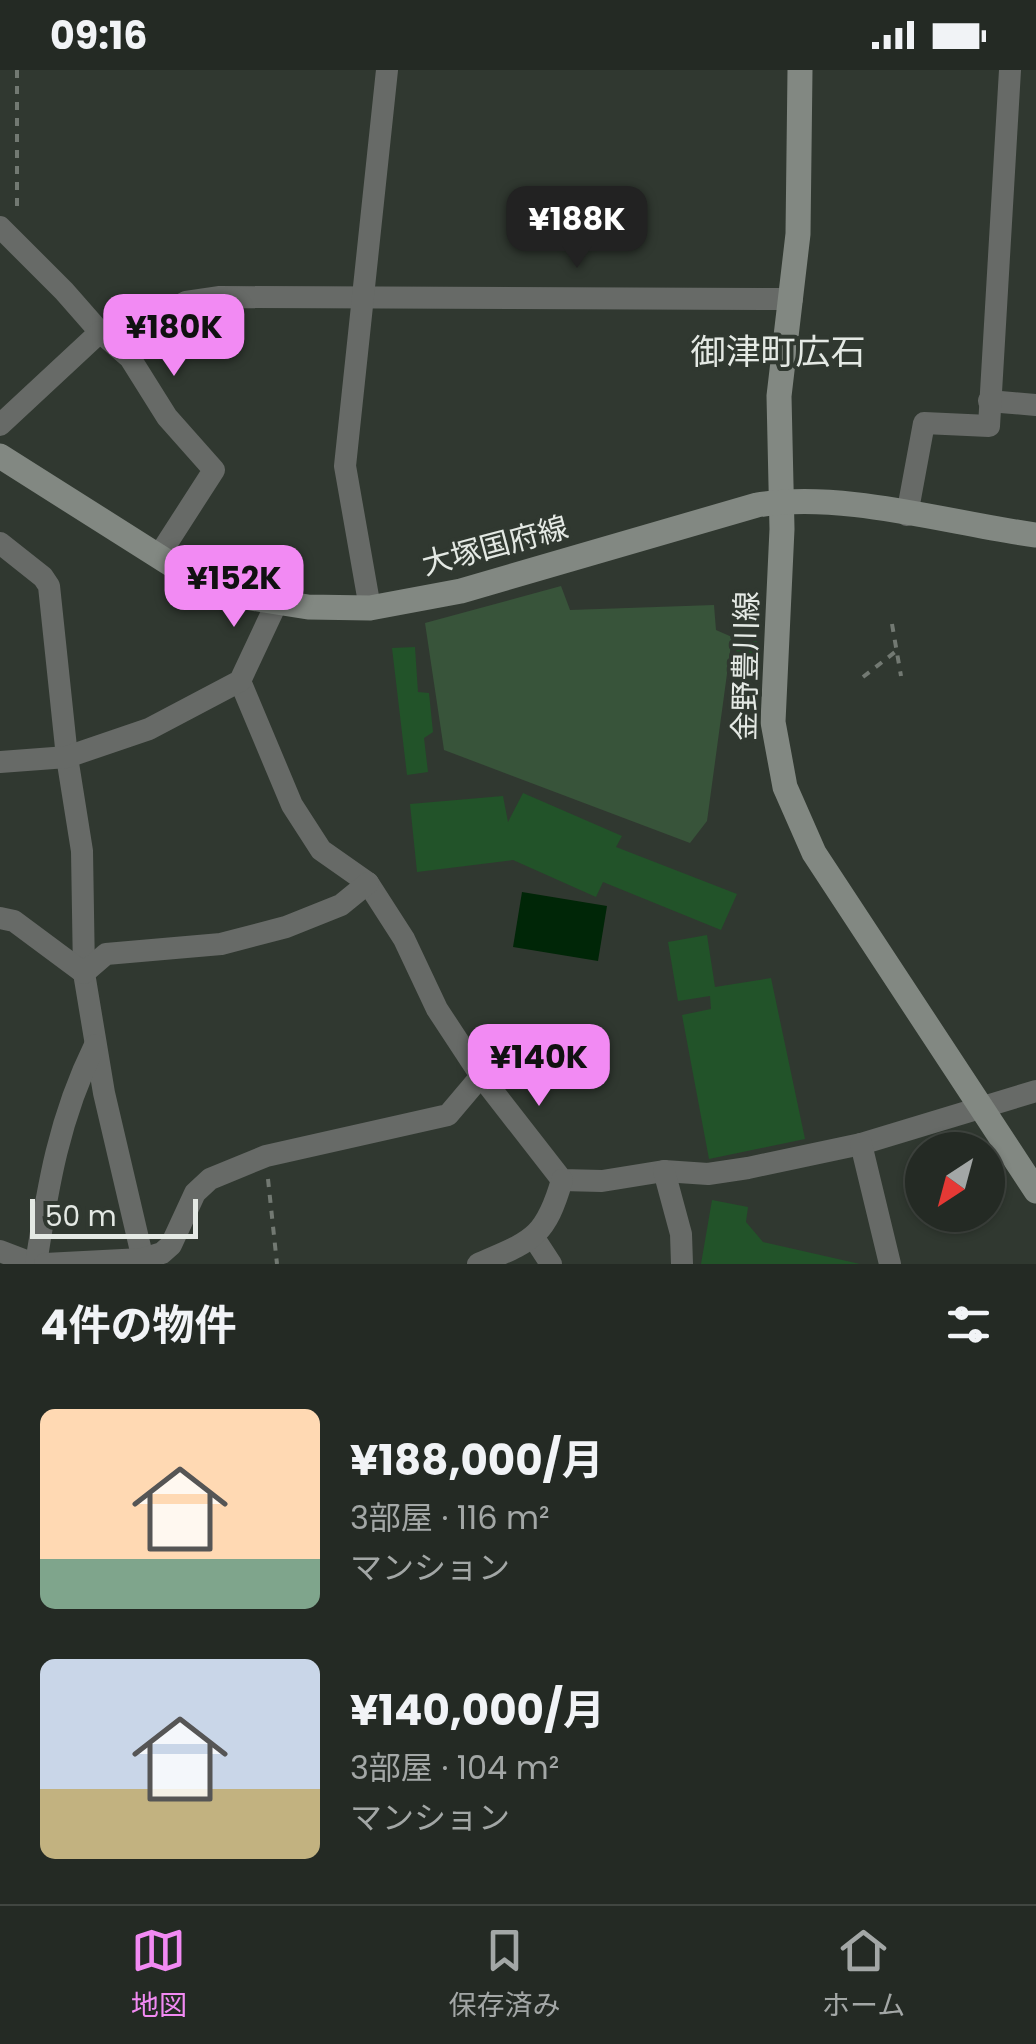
<!DOCTYPE html>
<html lang="ja">
<meta charset="utf-8">
<style>
:root{--surface:#242a24;--page:#303631;--text:#f1f3f6;--muted:#a3a7a6;--line:#414641;--accent:#f28af3}
body{margin:0;font-family:Poppins,"Noto Sans JP",sans-serif;background:var(--page);color:var(--text);height:100vh;display:flex;flex-direction:column;font-size:38px;white-space:nowrap}
*{box-sizing:border-box;margin:0}
p{font-size:32px;color:var(--muted)}
.icon{flex:none;width:55px;height:55px;fill:none;stroke:currentColor;stroke-width:2;stroke-linecap:round;stroke-linejoin:round}
.map{position:relative;height:1194px;overflow:hidden}
.panel{display:flex;flex-direction:column;background:var(--surface);flex:1}
.panel>*{flex:none}
.needle{width:65px;rotate:216deg}
.tools{position:absolute;left:905px;top:1062px;display:grid;gap:20px}
.tools a{display:grid;place-items:center;width:100px;height:100px;border-radius:50%;background:var(--surface);box-shadow:0 2px 8px #0004,0 0 0 2px var(--line);font-size:50px}
.scale{position:absolute;left:30px;bottom:25px;width:168px;box-sizing:border-box;padding-left:10px;border:5px solid #e4e9e4;border-top:0;font-size:28px;line-height:35px;white-space:nowrap;color:#e4e9e4;-webkit-text-stroke:8px #303830;paint-order:stroke}
.price{position:absolute;translate:-50% -85px;padding:0 22px;border-radius:20px;background:var(--accent);color:#111;font-size:32px;line-height:65px;filter:drop-shadow(0 2px 5px #0008)}
.price::after{content:'';position:absolute;left:50%;top:60px;width:30px;height:22px;margin-left:-15px;background:inherit;clip-path:polygon(0 0,100% 0,50% 100%)}
.price.on{background:#222;color:#fff}
ul{padding:0;list-style:none}
li{display:flex;align-items:center;gap:30px;height:250px;padding:0 40px}
li span{display:grid;place-items:center;flex:none;width:280px;height:200px;border-radius:15px;color:#555}
li>.icon{margin-inline-start:auto}
span .icon{width:120px;height:120px;fill:#fffc;stroke-width:1}
li b{font-size:42px}
h2{display:flex;justify-content:space-between;align-items:center;height:120px;padding:0 40px;font-size:42px}
.status{display:flex;justify-content:space-between;align-items:center;height:70px;padding:0 50px;background:var(--surface);direction:ltr}
.status svg{height:28px;fill:currentColor}
.tab-bar{display:flex;justify-content:space-around;align-items:center;height:140px;border-top:2px solid var(--line);background:var(--surface);font-size:28px;color:var(--muted)}
.tab-bar a{display:grid;justify-items:center;gap:5px}
.tab-bar .on{color:var(--accent)}
.map>svg:first-child{display:block}
</style>
<div class="status"><b>09:16</b><svg viewBox="0 0 49 12"><path d="M0 12V9h3v3zM5 12V6h3v6zM10 12V3h3v9zM15 12V0h3v12zM26 1h20v11H26zM47 4h2v5h-2z"/></svg></div>
<div class="map">
<svg width="1036" height="1194" viewBox="0 0 1036 1194">
<rect width="100%" height="100%" fill="#303830"/>
<!-- green -->
<polygon fill="#38543a" points="561,516 570,540 714,535 716,560 732,567 707,751 690,773 444,680 425,553"/>
<!-- water -->
<polygon fill="#002607" points="522,822 607,836 598,891 513,877"/>
<!-- building -->
<g fill="#225329">
<polygon points="742,539 760,541 755,587 736,584"/>
<polygon points="415,577 418,622 429,623 433,662 424,668 428,702 407,705 392,578"/>
<polygon points="734,595 752,596 749,617 732,614"/>
<polygon points="733,621 749,625 747,641 730,639"/>
<polygon points="523,723 622,766 616,777 737,824 721,860 603,812 596,827 513,790 417,802 410,734 503,726 508,752"/>
<polygon points="707,865 715,917 771,908 805,1069 709,1089 682,945 711,939 710,926 678,931 668,872"/>
<polygon points="712,1130 748,1137 746,1152 763,1172 860,1194 701,1194"/>
</g>
<g fill="none" stroke-linecap="round" stroke-linejoin="round">
<!-- path -->
<g stroke="#727972" stroke-width="4" stroke-dasharray="8 8" stroke-linecap="butt">
<polyline points="17,0 17,140"/>
<polyline points="892,554 901,606"/>
<polyline points="863,607 895,582"/>
<polyline points="268,1109 277,1194"/>
</g>
<!-- street -->
<g stroke="#676a67" stroke-width="22">
<polyline points="0,157 64,221 100,262 130,288 167,347 214,400 158,487"/>
<polyline points="113,271 186,232 220,227 792,229"/>
<polyline points="989,331 1036,335"/>
<polyline points="0,355 100,262"/>
<polyline points="907,445 924,353 989,356 1010,0"/>
<polyline points="0,473 43,507 49,516 67,687 82,781 84,903 104,1023 144,1194"/>
<polyline points="370,538 345,396 387,0"/>
<polyline points="240,611 292,735 321,780 368,813 404,869 437,939 481,1006 562,1110 602,1111 664,1101 708,1104 748,1098 861,1074 1036,1021"/>
<polyline points="0,692 67,687 149,659 240,611 277,532"/>
<polyline points="0,848 14,851 84,903 106,884 221,874 286,857 341,835 368,813"/>
<polyline points="861,1074 890,1194"/>
<polyline points="664,1101 681,1164 682,1194"/>
<polyline points="534,1168 551,1194"/>
<polyline points="0,1181 34,1194"/>
<path d="M 36,1194 C 48,1115 59,1048 95,975"/>
<polyline points="45,1194 142,1189 162,1183 171,1175 195,1123 210,1109 266,1086 448,1045 481,1006"/>
<path d="M 478,1194 C 531,1171 545,1169 562,1110"/>
</g>
<!-- secondary -->
<g stroke="#828882" stroke-width="25">
<polyline points="800,0 798,164 779,326 782,459 773,652 785,717 814,783 1036,1121"/>
<path d="M 0,386 L 188,505 L 245,527 L 308,537 L 370,538 L 461,521 L 757,435 C 846,421 947,453 1036,465"/>
</g>
</g>
<g text-anchor="middle" stroke-width="8" stroke-linejoin="round" paint-order="stroke">
<!-- street labels -->
<g font-size="30" fill="#e4e9e4" stroke="#303830">
<text transform="translate(495 476) rotate(-15)" y="10">大塚国府線</text>
<text transform="translate(746 596) rotate(-89)" y="10">金野豊川線</text>
</g>
<!-- quarter labels -->
<g font-size="35" fill="#e4e9e4" stroke="#303830">
<text x="778" y="294">御津町広石</text>
</g>
</g>
</svg>
<div class="tools">
<a><svg class="needle" viewBox="-14 -14 28 28"><path d="M0-13l5 13h-10z" fill="#e53935"/><path d="M0 13l5-13h-10z" fill="#a3a7a6"/></svg></a>
</div>
<div class="scale">50 m</div>
<b class="price on" style="left:577px;top:201px">¥188K</b>
<b class="price" style="left:174px;top:309px">¥180K</b>
<b class="price" style="left:234px;top:560px">¥152K</b>
<b class="price" style="left:539px;top:1039px">¥140K</b>
</div>
<section class="panel">
<h2>4件の物件<svg class="icon" aria-label="filters" viewBox="0 0 24 24"><path d="M4 7h16M4 17h16"/><circle cx="9" cy="7" r="2"/><circle cx="15" cy="17" r="2"/></svg></h2>
<ul>
<li><span style="background:linear-gradient(#ffd9b3 75%,#7fa58c 0)"><svg class="icon" aria-label="home" viewBox="0 0 24 24"><path d="M3 11l9-7 9 7M6 9v11h12V9"/></svg></span><div><b>¥188,000/月</b><p>3部屋 · 116 m²</p><p>マンション</p></div></li>
<li><span style="background:linear-gradient(#c9d6e8 65%,#c2b280 0)"><svg class="icon" aria-label="home" viewBox="0 0 24 24"><path d="M3 11l9-7 9 7M6 9v11h12V9"/></svg></span><div><b>¥140,000/月</b><p>3部屋 · 104 m²</p><p>マンション</p></div></li>
</ul>
</section>
<nav class="tab-bar">
<a class="on"><svg class="icon" aria-label="map" viewBox="0 0 24 24"><path d="M3 6l6-2 6 2 6-2v14l-6 2-6-2-6 2zM9 4v14M15 6v14"/></svg>地図</a>
<a><svg class="icon" aria-label="saved" viewBox="0 0 24 24"><path d="M7 4h10v16l-5-4-5 4z"/></svg>保存済み</a>
<a><svg class="icon" aria-label="home" viewBox="0 0 24 24"><path d="M3 11l9-7 9 7M6 9v11h12V9"/></svg>ホーム</a>
</nav>
